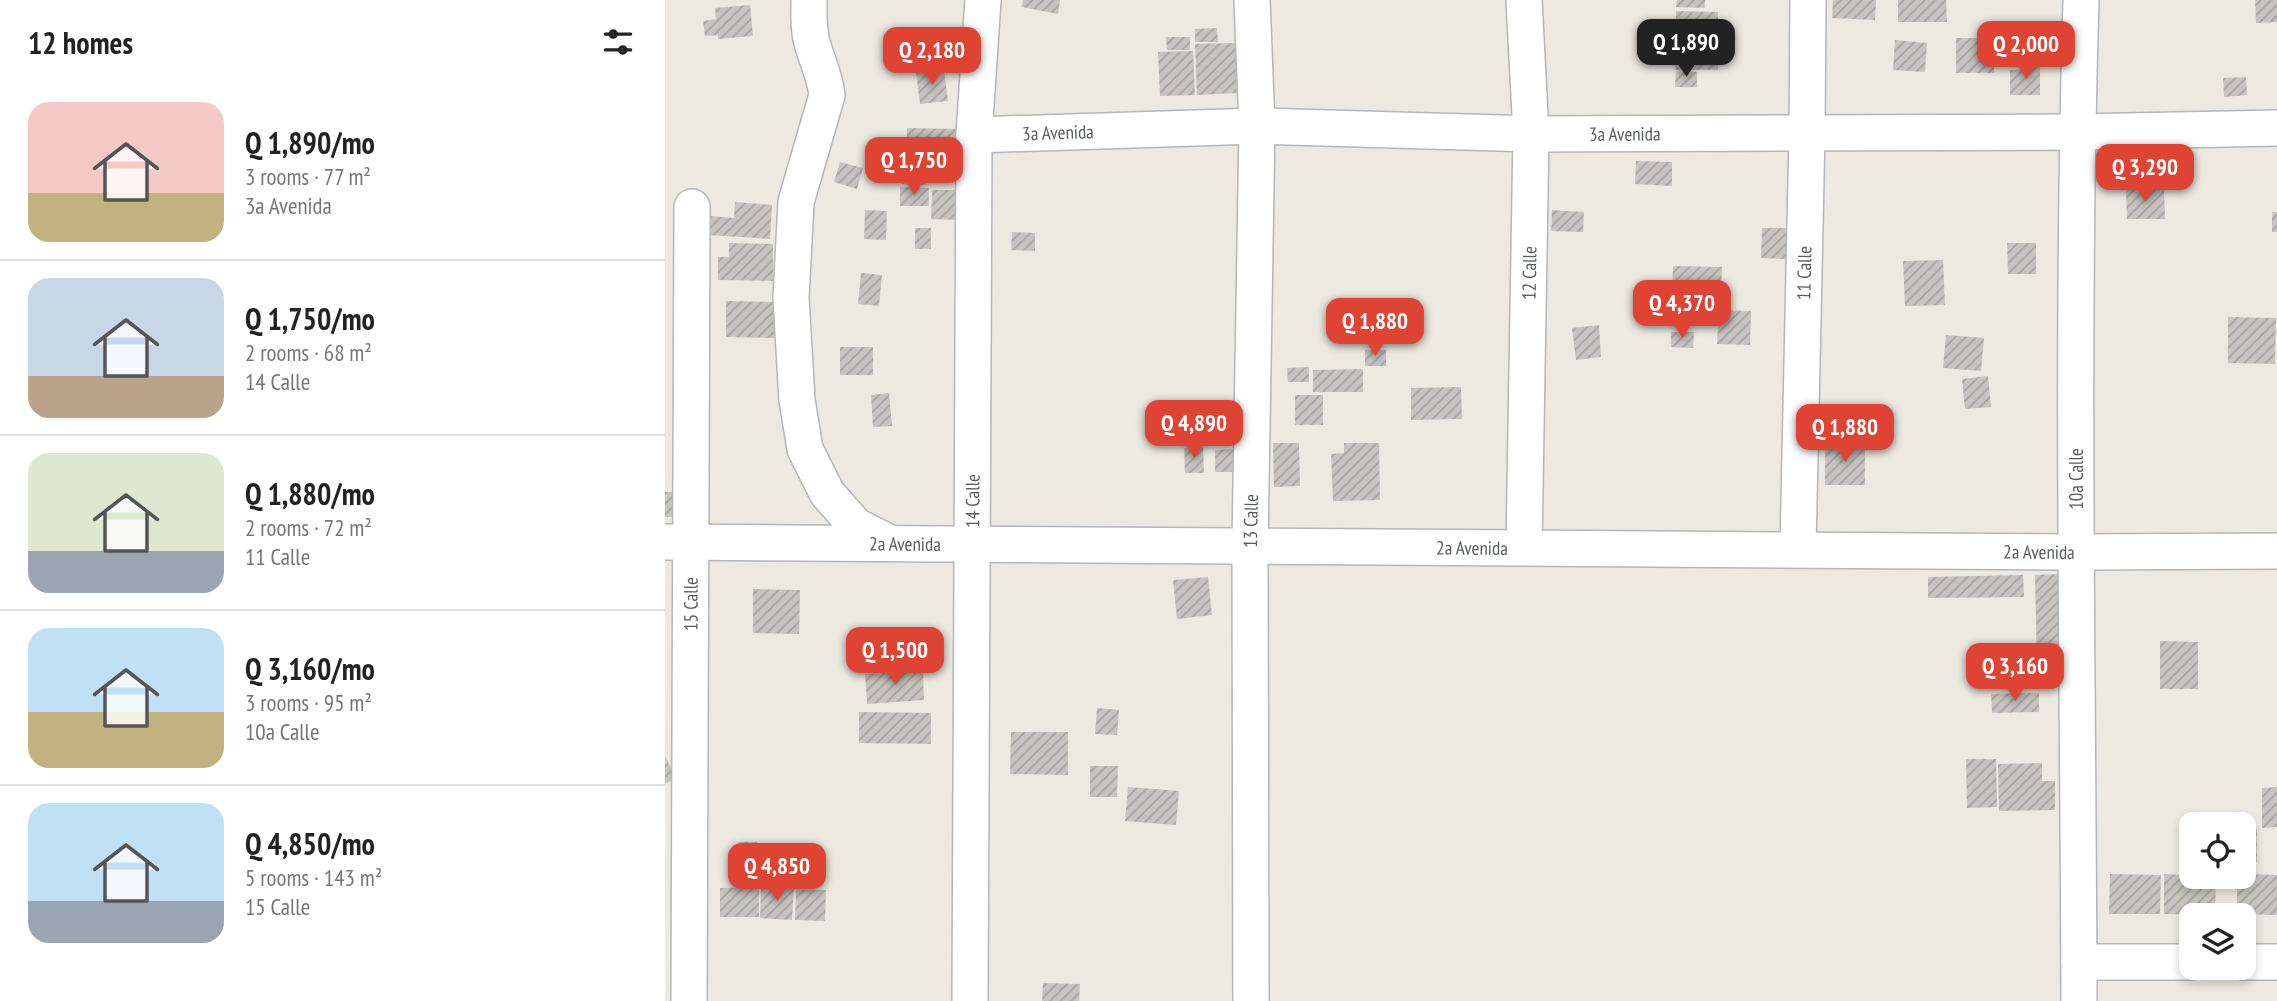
<!DOCTYPE html>
<meta charset="utf-8">
<style>
:root{--surface:#fff;--page:#f2f2f2;--text:#222;--muted:#767676;--line:#e0e0e0;--accent:#de4334}
body{margin:0;font-family:"PT Sans Narrow",sans-serif;background:var(--page);color:var(--text);height:100vh;display:flex;flex-direction:column;font-size:26px;white-space:nowrap}
*{box-sizing:border-box;margin:0}
p{font-size:23px;color:var(--muted)}
.icon{flex:none;width:38px;height:38px;fill:none;stroke:currentColor;stroke-width:2;stroke-linecap:round;stroke-linejoin:round}
.map{position:relative;flex:1;overflow:hidden}
.sheet{display:flex;flex-direction:column;background:var(--surface);width:665px}
.sheet>*{flex:none}
.buttons{position:absolute;left:1514px;top:812px;display:grid;gap:14px}
.buttons a{display:grid;place-items:center;width:77px;height:77px;border-radius:14px;background:var(--surface);box-shadow:0 4px 10px #0003;font-size:35px}
.price{position:absolute;translate:-50% -60px;padding:0 16px;border-radius:14px;background:var(--accent);color:#fff;font-size:23px;line-height:46px;filter:drop-shadow(0 2px 4px #0008)}
.price::after{content:'';position:absolute;left:50%;top:42px;width:21px;height:16px;margin-left:-10px;background:inherit;clip-path:polygon(0 0,100% 0,50% 100%)}
.price.selected{background:#222;color:#fff}
ul{padding:0;list-style:none}
li{display:flex;align-items:center;gap:21px;height:175px;padding:0 28px}
li+li{border-top:2px solid var(--line)}
li span{display:grid;place-items:center;flex:none;width:196px;height:140px;border-radius:21px;color:#555}
li>.icon{margin-inline-start:auto}
span .icon{width:84px;height:84px;fill:#fffc;stroke-width:1}
li b{font-size:30px}
h2{display:flex;justify-content:space-between;align-items:center;height:84px;padding:0 28px;font-size:30px}
main{display:flex;flex:1;min-height:0}
.map>svg:first-child{display:block}
</style>
<main>
<section class="sheet">
<h2>12 homes<svg class="icon" aria-label="filters" viewBox="0 0 24 24"><path d="M4 7h16M4 17h16"/><circle cx="9" cy="7" r="2"/><circle cx="15" cy="17" r="2"/></svg></h2>
<ul>
<li><span style="background:linear-gradient(#f6c9c9 65%,#c2b280 0)"><svg class="icon" aria-label="home" viewBox="0 0 24 24"><path d="M3 11l9-7 9 7M6 9v11h12V9"/></svg></span><div><b>Q 1,890/mo</b><p>3 rooms · 77 m²</p><p>3a Avenida</p></div></li>
<li><span style="background:linear-gradient(#c9d6e8 70%,#b9a48a 0)"><svg class="icon" aria-label="home" viewBox="0 0 24 24"><path d="M3 11l9-7 9 7M6 9v11h12V9"/></svg></span><div><b>Q 1,750/mo</b><p>2 rooms · 68 m²</p><p>14 Calle</p></div></li>
<li><span style="background:linear-gradient(#dfe7d0 70%,#9aa5b1 0)"><svg class="icon" aria-label="home" viewBox="0 0 24 24"><path d="M3 11l9-7 9 7M6 9v11h12V9"/></svg></span><div><b>Q 1,880/mo</b><p>2 rooms · 72 m²</p><p>11 Calle</p></div></li>
<li><span style="background:linear-gradient(#bfe0f5 60%,#c2b280 0)"><svg class="icon" aria-label="home" viewBox="0 0 24 24"><path d="M3 11l9-7 9 7M6 9v11h12V9"/></svg></span><div><b>Q 3,160/mo</b><p>3 rooms · 95 m²</p><p>10a Calle</p></div></li>
<li><span style="background:linear-gradient(#bfe0f5 70%,#9aa5b1 0)"><svg class="icon" aria-label="home" viewBox="0 0 24 24"><path d="M3 11l9-7 9 7M6 9v11h12V9"/></svg></span><div><b>Q 4,850/mo</b><p>5 rooms · 143 m²</p><p>15 Calle</p></div></li>
</ul>
</section>
<div class="map">
<svg width="1612" height="1001" viewBox="0 0 1612 1001">
<defs>
<pattern id="building-hatch" width="6" height="6" patternUnits="userSpaceOnUse" patternTransform="scale(1.75)"><rect width="6" height="6" fill="#c6c4be"/><path d="M-1 1l2-2M0 6l6-6M5 7l2-2" fill="none" stroke="#a4a29e"/></pattern>
</defs>
<rect width="100%" height="100%" fill="#ebe9e0"/>
<!-- building -->
<g fill="url(#building-hatch)">
<polygon points="358,0 395,0 393,14 357,7"/>
<polygon points="1012,0 1040,0 1040,8 1011,7"/>
<polygon points="1168,0 1211,0 1210,20 1167,18"/>
<polygon points="1233,0 1281,0 1282,22 1233,22"/>
<polygon points="1590,0 1612,0 1612,22 1591,23"/>
<polygon points="85,5 88,36 53,39 53,35 40,36 38,21 51,19 50,8"/>
<polygon points="1011,11 1053,12 1053,70 1010,70"/>
<polygon points="1334,23 1377,23 1378,48 1334,48"/>
<polygon points="552,28 553,42 530,42 530,29"/>
<polygon points="501,37 525,37 525,50 502,50"/>
<rect x="1291" y="38" width="38" height="35"/>
<polygon points="1230,40 1262,43 1260,72 1228,70"/>
<polygon points="570,43 572,93 532,95 530,44"/>
<polygon points="528,51 530,95 495,96 493,52"/>
<polygon points="1360,64 1375,64 1375,95 1345,95 1345,70 1360,70"/>
<polygon points="279,70 283,101 255,104 251,73"/>
<polygon points="1011,71 1032,72 1032,87 1010,87"/>
<polygon points="1581,77 1582,95 1559,97 1558,78"/>
<polygon points="242,128 294,129 294,151 242,151"/>
<polygon points="237,155 262,155 262,185 237,184"/>
<polygon points="971,161 1007,162 1007,186 970,184"/>
<polygon points="175,162 198,168 192,189 169,182"/>
<polygon points="235,187 264,188 264,206 235,206"/>
<polygon points="267,190 292,190 292,220 266,219"/>
<polygon points="1461,190 1499,190 1500,219 1462,219"/>
<polygon points="70,202 107,205 105,239 44,235 45,216 69,218"/>
<polygon points="200,210 222,211 221,240 199,239"/>
<polygon points="887,210 919,212 918,232 886,231"/>
<rect x="1607" y="212" width="5" height="20"/>
<rect x="250" y="228" width="16" height="21"/>
<polygon points="1097,228 1124,228 1123,259 1096,258"/>
<polygon points="347,232 370,233 370,251 346,250"/>
<polygon points="64,243 108,244 108,281 53,280 53,257 64,257"/>
<polygon points="1342,243 1371,243 1371,274 1343,274"/>
<polygon points="1278,260 1280,305 1240,306 1238,261"/>
<polygon points="1008,266 1057,267 1056,298 1007,297"/>
<polygon points="196,273 217,275 214,306 193,304"/>
<polygon points="719,299 720,331 687,332 686,300"/>
<polygon points="61,301 110,302 109,338 61,337"/>
<polygon points="1040,303 1057,304 1057,310 1086,311 1085,345 1052,344 1053,325 1040,324"/>
<polygon points="1563,317 1611,318 1610,364 1563,363"/>
<polygon points="934,325 936,357 911,360 907,328"/>
<polygon points="1006,332 1029,332 1028,348 1006,347"/>
<polygon points="1281,335 1319,338 1316,371 1278,368"/>
<rect x="175" y="347" width="33" height="28"/>
<rect x="700" y="350" width="21" height="16"/>
<polygon points="644,367 644,382 623,382 622,368"/>
<polygon points="698,369 698,392 648,392 648,370"/>
<polygon points="1323,376 1326,407 1300,409 1297,379"/>
<polygon points="796,387 797,419 746,420 746,388"/>
<polygon points="224,393 227,426 208,427 206,395"/>
<rect x="630" y="395" width="28" height="30"/>
<rect x="1160" y="442" width="40" height="43"/>
<polygon points="608,443 634,443 635,486 609,487"/>
<polygon points="679,443 714,443 715,500 668,501 666,454 679,453"/>
<polygon points="538,447 539,473 520,473 519,448"/>
<polygon points="568,449 568,472 550,472 550,450"/>
<rect x="0" y="492" width="10" height="25"/>
<polygon points="1398,574 1400,668 1372,669 1370,575"/>
<polygon points="1358,575 1359,597 1263,598 1263,577"/>
<polygon points="543,577 547,615 512,619 508,580"/>
<polygon points="88,589 135,590 134,634 88,633"/>
<polygon points="1495,641 1533,642 1533,689 1495,689"/>
<polygon points="258,671 259,700 202,704 200,674"/>
<polygon points="1374,693 1374,712 1327,713 1326,694"/>
<polygon points="432,708 454,710 452,735 430,734"/>
<polygon points="194,712 266,713 266,744 194,743"/>
<polygon points="346,732 403,732 403,775 345,774"/>
<polygon points="0,756 11,778 0,784"/>
<polygon points="1301,759 1331,759 1332,807 1302,808"/>
<polygon points="1377,763 1377,781 1390,781 1390,810 1334,811 1333,764"/>
<polygon points="425,766 453,766 452,797 425,797"/>
<polygon points="463,787 514,791 511,825 460,821"/>
<polygon points="1612,787 1612,827 1597,828 1597,788"/>
<polygon points="1578,828 1592,829 1592,862 1578,862"/>
<polygon points="74,842 92,842 91,867 74,867"/>
<polygon points="1445,874 1496,875 1495,914 1444,914"/>
<polygon points="1499,874 1551,877 1550,915 1499,914"/>
<polygon points="1578,874 1612,875 1612,915 1572,914 1572,877 1578,877"/>
<polygon points="96,886 129,887 127,920 95,918"/>
<polygon points="94,887 94,917 55,917 55,888"/>
<polygon points="131,889 161,890 160,921 130,920"/>
<polygon points="378,983 415,984 414,1001 377,1001"/>
</g>
<g fill="none" stroke-linecap="round" stroke-linejoin="round">
<!-- minor casing -->
<g stroke="#b3b6ba" stroke-width="38">
<g id="minor">
<path d="M 144,0 C 144,15 143,31 148,46 C 153,63 160,77 162,95 L 131,202 L 126,298 L 132,400 L 140,449 L 162,493 L 191,526 L 225,543"/>
<polyline points="859,0 866,134 859,547"/>
<path id="s1" d="M 309,135 L 592,126 L 866,134 L 1412,132 L 1612,128"/>
<path id="s2" d="M 0,542 L 1410,552 L 1612,551"/>
<path id="s3" d="M 1133,548 L 1142,133 L 1143,0"/>
<polyline points="1414,962 1526,962"/>
<polyline points="1578,962 1612,962"/>
<path id="s4" d="M 24,1001 L 27,207"/>
<path id="s5" d="M 305,1001 L 309,135 L 318,0"/>
<path id="s6" d="M 586,1001 L 585,545 L 592,126 L 587,0"/>
<path d="M 1414,1001 C 1413,667 1406,334 1416,0"/>
</g>
</g>
<!-- minor -->
<use href="#minor" stroke="#fff" stroke-width="35"/>
</g>
<g text-anchor="middle" stroke-width="6" stroke-linejoin="round" paint-order="stroke">
<!-- street labels -->
<g font-size="19" fill="#595c60" stroke="#fff">
<text dy="7" stroke="none"><textPath href="#s1" startOffset="84">3a Avenida</textPath></text>
<text dy="7" stroke="none"><textPath href="#s1" startOffset="651">3a Avenida</textPath></text>
<text transform="translate(864 273) rotate(-89)" y="7">12 Calle</text>
<text dy="7" stroke="none"><textPath href="#s3" startOffset="275">11 Calle</textPath></text>
<text transform="translate(1411 479) rotate(-90)" y="7">10a Calle</text>
<text dy="7" stroke="none"><textPath href="#s5" startOffset="500">14 Calle</textPath></text>
<text dy="7" stroke="none"><textPath href="#s6" startOffset="480">13 Calle</textPath></text>
<text dy="7" stroke="none"><textPath href="#s2" startOffset="240">2a Avenida</textPath></text>
<text dy="7" stroke="none"><textPath href="#s2" startOffset="807">2a Avenida</textPath></text>
<text dy="7" stroke="none"><textPath href="#s2" startOffset="1374">2a Avenida</textPath></text>
<text dy="7" stroke="none"><textPath href="#s4" startOffset="397">15 Calle</textPath></text>
</g>
</g>
</svg>
<div class="buttons">
<a><svg class="icon" aria-label="locate" viewBox="0 0 24 24"><circle cx="12" cy="12" r="6"/><path d="M12 2v4M12 18v4M2 12h4M18 12h4"/></svg></a>
<a><svg class="icon" aria-label="layers" viewBox="0 0 24 24"><path d="M12 4l9 5-9 5-9-5zM3 14l9 5 9-5"/></svg></a>
</div>
<b class="price selected" style="left:1021px;top:79px">Q 1,890</b>
<b class="price" style="left:1361px;top:81px">Q 2,000</b>
<b class="price" style="left:267px;top:87px">Q 2,180</b>
<b class="price" style="left:249px;top:197px">Q 1,750</b>
<b class="price" style="left:1480px;top:204px">Q 3,290</b>
<b class="price" style="left:1017px;top:340px">Q 4,370</b>
<b class="price" style="left:710px;top:358px">Q 1,880</b>
<b class="price" style="left:529px;top:460px">Q 4,890</b>
<b class="price" style="left:1180px;top:464px">Q 1,880</b>
<b class="price" style="left:230px;top:687px">Q 1,500</b>
<b class="price" style="left:1350px;top:703px">Q 3,160</b>
<b class="price" style="left:112px;top:903px">Q 4,850</b>
</div>
</main>
